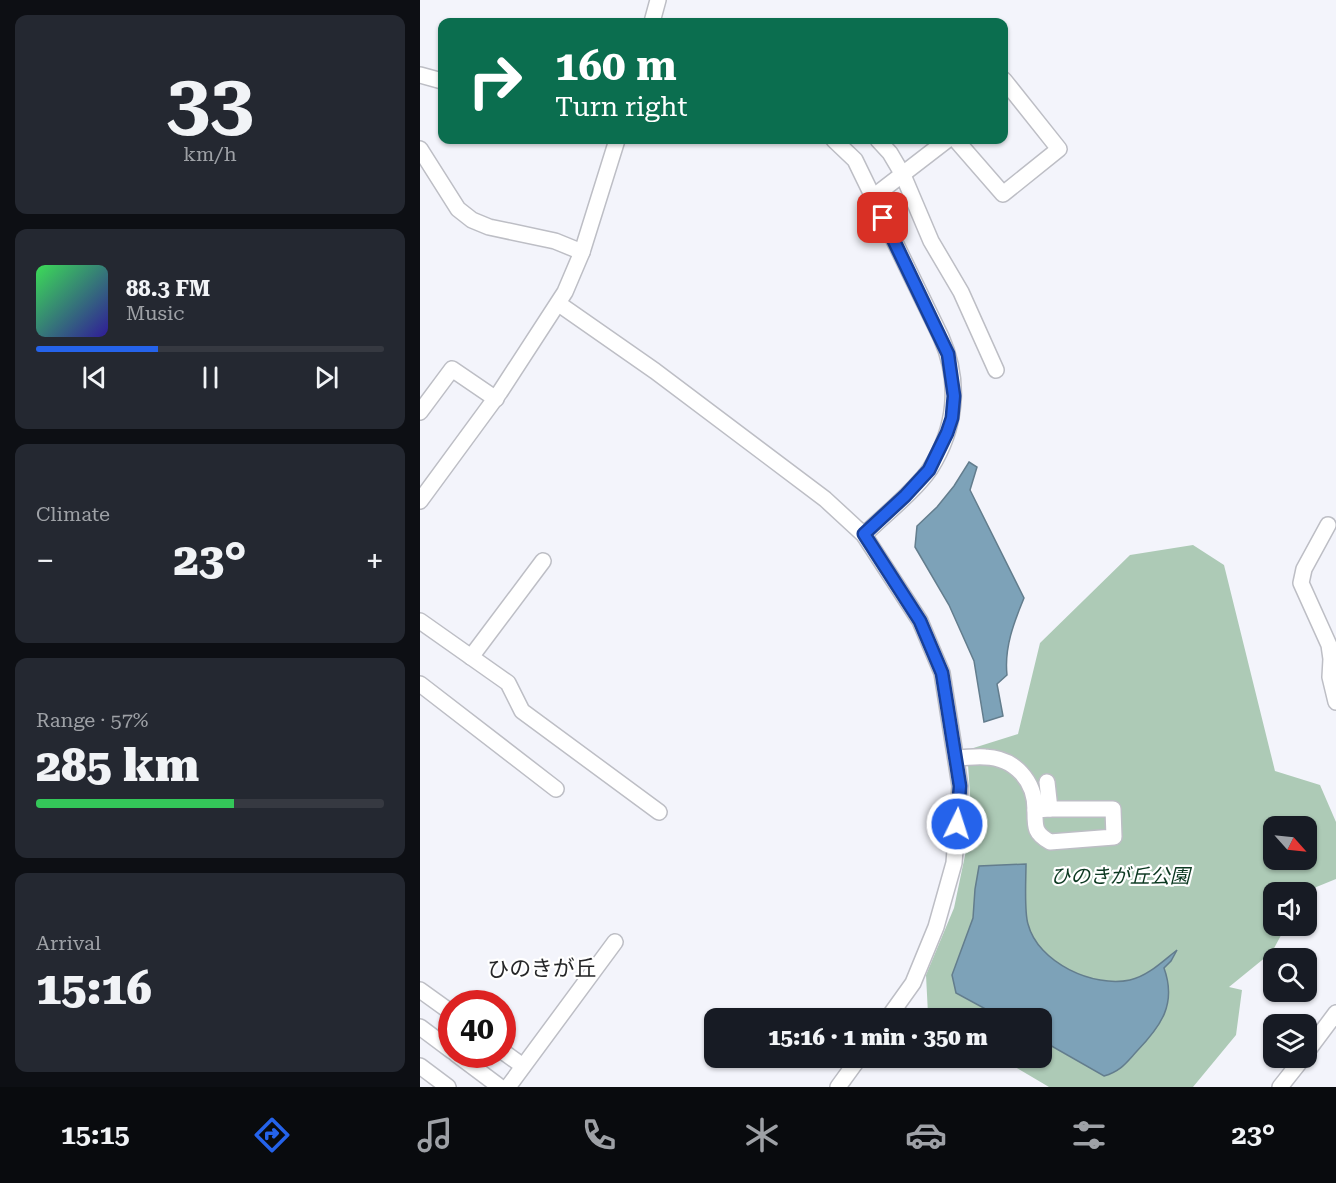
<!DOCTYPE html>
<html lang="en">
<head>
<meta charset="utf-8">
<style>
  body { margin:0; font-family:"Roboto Serif","Noto Sans JP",serif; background:#242831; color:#f1f3f6; height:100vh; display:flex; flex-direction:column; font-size:22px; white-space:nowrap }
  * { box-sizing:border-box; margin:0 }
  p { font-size:20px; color:#9ea1a6 }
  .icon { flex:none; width:33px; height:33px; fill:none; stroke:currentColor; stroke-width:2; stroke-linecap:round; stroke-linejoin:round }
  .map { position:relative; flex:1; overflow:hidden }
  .side { display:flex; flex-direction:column; gap:15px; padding:15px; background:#0d0f14; width:420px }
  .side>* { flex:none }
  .top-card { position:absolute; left:18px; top:18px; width:570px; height:126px; border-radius:12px; box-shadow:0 2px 4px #0004; background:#0b6e4f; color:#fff; overflow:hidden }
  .needle { width:39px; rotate:117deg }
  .tools { position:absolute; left:843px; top:816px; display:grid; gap:12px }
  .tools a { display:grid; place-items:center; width:54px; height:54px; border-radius:12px; background:#171b24; box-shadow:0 2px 4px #0004; font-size:30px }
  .speed { position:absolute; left:18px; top:990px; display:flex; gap:12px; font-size:30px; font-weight:700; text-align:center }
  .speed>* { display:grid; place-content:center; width:78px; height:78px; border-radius:50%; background:#171b24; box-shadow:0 2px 4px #0004; line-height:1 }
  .speed .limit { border:9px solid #d22; background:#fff; color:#111 }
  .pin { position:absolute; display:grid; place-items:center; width:51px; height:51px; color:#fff; margin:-26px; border-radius:12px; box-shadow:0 3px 9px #0006 }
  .me { position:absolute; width:66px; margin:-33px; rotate:4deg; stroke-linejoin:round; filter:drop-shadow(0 0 4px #0008) }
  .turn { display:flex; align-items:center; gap:21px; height:126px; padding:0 18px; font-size:27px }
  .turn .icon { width:78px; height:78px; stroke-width:2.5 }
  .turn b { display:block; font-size:42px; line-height:51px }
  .big { font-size:45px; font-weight:800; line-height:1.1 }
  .side .tile { flex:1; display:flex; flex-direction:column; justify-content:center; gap:9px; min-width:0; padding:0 21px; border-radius:12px; background:#242831 }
  .side .dial { align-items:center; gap:0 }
  .dial b { font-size:78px; line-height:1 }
  .song { display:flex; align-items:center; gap:18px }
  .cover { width:72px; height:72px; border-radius:9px; background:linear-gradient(135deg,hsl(130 70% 55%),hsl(250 70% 35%)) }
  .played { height:6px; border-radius:3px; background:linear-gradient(90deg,#2563eb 35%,#363941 35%) }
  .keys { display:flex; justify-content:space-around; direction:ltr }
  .heat { display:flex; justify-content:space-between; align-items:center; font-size:33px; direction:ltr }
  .charge { height:9px; border-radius:4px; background:linear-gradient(90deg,#34c759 57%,#363941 0) }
  .trip { position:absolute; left:284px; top:1008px; width:348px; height:60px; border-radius:12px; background:#171b24; box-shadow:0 2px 4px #0004; font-weight:800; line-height:60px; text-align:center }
  .tab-bar { display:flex; height:96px; justify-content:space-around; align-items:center; background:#090b0e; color:#9ea1a6 }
  .tab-bar .icon { width:42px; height:42px }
  .tab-bar .active { color:#2563eb }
  .tab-bar b { font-size:27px; color:#f1f3f6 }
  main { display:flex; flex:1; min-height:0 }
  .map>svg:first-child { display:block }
  .green { fill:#adcab6; fill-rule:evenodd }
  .water { fill:#7da2b8; stroke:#637d8d; stroke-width:1.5 }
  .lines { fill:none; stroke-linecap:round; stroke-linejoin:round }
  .minor-casing { stroke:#bdbec5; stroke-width:18 }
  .minor { stroke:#fff; stroke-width:15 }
  .route-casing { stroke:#184099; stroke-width:15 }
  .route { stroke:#2563eb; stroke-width:10 }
  .labels { text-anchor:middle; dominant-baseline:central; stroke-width:4.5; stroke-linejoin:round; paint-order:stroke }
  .park-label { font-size:20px; font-style:italic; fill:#0c3921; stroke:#fff }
  .quarter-label { font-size:22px; fill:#252628; stroke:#fff }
</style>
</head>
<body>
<main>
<section class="side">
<div class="tile dial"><b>33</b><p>km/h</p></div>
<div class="tile">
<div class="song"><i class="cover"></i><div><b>88.3 FM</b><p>Music</p></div></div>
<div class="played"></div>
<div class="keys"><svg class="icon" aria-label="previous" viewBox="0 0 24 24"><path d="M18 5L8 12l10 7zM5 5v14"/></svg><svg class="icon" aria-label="pause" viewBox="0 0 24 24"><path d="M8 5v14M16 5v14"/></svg><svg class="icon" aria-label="next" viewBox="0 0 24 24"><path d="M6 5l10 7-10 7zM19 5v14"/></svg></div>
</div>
<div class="tile"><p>Climate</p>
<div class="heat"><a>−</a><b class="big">23°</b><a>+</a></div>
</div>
<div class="tile"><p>Range · 57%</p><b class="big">285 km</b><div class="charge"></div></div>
<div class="tile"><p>Arrival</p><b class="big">15:16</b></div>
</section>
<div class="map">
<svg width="916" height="1087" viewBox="0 0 916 1087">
  <rect width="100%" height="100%" fill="#f3f4fb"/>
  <!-- green -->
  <path class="green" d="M773 545 804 565 855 771 900 785 916 822V879L884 892H854V926H866L852 952 809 987 822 990 816 1035 773 1087H629L580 1058H621V1018H515L508 1014 506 975 534 908 548 841 550 794 547 750 598 734 620 643 710 555ZM854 826H886V860H854Z"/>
  <!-- water -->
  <g class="water">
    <path d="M549 462 557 467 550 490 604 598C594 622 584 648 587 675L577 684 583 716 564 722 554 661 529 605 495 547 497 526 517 507 534 486Z"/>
    <path d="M606 864C606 879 604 911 608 924 618 963 674 988 710 980 728 976 743 961 757 950L751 961 744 968C757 1004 741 1026 717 1051 706 1063 701 1071 684 1076L621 1040V1018H582L536 993 532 975 553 918 555 889 559 866Z"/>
  </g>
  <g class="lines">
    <!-- minor casing -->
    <g class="minor-casing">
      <g id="minor">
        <path d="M232 22 238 0"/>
        <path d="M0 75 22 81"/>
        <path d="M414 140 435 160 521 337C541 382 536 428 510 469 495 491 463 516 444 535"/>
        <path d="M458 140 470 153 483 175 511 241 541 292 576 370"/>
        <path d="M536 140 583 194 639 149 584 80"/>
        <path d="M0 149 38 209 52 220 69 227 135 241 162 252"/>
        <path d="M453 197 527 140"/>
        <path d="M139 304 235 371 405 499 444 535 500 621 522 673 540 786 534 863 516 927 493 983 468 1018"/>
        <path d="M0 412 32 369 76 399"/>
        <path d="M0 501 80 392 145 292 162 252 197 140"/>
        <path d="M908 525 884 569 881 583 909 645 911 659 910 677 916 702"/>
        <path d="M0 621 88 683 102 711 239 812"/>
        <path d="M51 657 123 561"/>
        <path d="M0 684 136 789"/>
        <path d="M536 758C546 758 556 756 565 757 595 758 615 781 615 810L630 809 627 782"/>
        <path d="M615 810C615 827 614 833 630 842L694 837 693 809H630"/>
        <path d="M0 990 32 1013"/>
        <path d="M0 1027 32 1051"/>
        <path d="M82 1051 103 1066"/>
        <path d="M886 1053 916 1013"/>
        <path d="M36 1054 80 1087"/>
        <path d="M0 1066 28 1087"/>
        <path d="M88 1087 195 942"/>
        <path d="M418 1087 439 1058"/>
        <path d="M860 1087 883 1058"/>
      </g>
    </g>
    <!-- minor -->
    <use href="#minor" class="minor"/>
  </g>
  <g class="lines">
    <!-- route casing -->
    <g class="route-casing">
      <path id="route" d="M463 218 528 354 534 396 532 418 527 433 509 470 485 496 444 534 500 621 522 673 540 786 537 824"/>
    </g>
    <!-- route -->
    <use href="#route" class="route"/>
  </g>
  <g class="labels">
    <!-- park labels -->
    <g class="park-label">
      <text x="700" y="876">ひのきが丘公園</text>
    </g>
    <!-- quarter labels -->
    <g class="quarter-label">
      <text x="122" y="968">ひのきが丘</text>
    </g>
  </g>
</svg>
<div class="tools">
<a><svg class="needle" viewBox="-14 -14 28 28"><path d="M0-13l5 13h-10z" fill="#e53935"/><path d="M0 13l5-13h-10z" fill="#9ea1a6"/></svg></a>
<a><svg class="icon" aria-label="sound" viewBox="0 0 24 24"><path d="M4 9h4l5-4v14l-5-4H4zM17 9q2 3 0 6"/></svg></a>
<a><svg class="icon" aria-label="search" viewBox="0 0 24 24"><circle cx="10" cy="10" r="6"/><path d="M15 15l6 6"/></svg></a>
<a><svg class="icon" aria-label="layers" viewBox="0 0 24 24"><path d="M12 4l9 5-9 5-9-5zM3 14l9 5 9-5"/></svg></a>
</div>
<div class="speed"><div class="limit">40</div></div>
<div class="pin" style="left:463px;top:218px;background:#d93025"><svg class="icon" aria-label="arrive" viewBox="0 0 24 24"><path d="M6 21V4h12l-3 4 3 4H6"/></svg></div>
<svg class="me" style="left:537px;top:824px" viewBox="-20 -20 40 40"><circle r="17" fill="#2563eb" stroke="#fff" stroke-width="3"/><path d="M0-11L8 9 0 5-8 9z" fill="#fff"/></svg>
<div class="trip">15:16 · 1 min · 350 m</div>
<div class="top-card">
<div class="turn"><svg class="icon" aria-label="right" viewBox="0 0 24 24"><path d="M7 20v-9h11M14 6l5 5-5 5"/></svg><div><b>160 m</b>Turn right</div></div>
</div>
</div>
</main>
<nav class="tab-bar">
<b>15:15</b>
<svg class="icon active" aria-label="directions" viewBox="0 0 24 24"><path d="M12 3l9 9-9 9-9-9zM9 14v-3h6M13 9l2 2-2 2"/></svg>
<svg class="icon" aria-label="music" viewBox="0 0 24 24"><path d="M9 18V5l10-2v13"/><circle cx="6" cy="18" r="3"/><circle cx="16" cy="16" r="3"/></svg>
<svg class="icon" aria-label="phone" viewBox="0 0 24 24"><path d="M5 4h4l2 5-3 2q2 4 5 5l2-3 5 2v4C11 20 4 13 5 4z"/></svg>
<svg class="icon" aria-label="climate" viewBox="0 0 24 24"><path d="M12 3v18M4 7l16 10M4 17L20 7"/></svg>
<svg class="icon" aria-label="car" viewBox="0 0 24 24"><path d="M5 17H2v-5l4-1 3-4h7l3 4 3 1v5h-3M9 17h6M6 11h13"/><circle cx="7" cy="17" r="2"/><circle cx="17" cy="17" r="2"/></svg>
<svg class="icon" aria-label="filters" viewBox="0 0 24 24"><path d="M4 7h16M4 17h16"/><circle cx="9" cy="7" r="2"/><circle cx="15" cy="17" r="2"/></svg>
<b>23°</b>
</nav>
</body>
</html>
